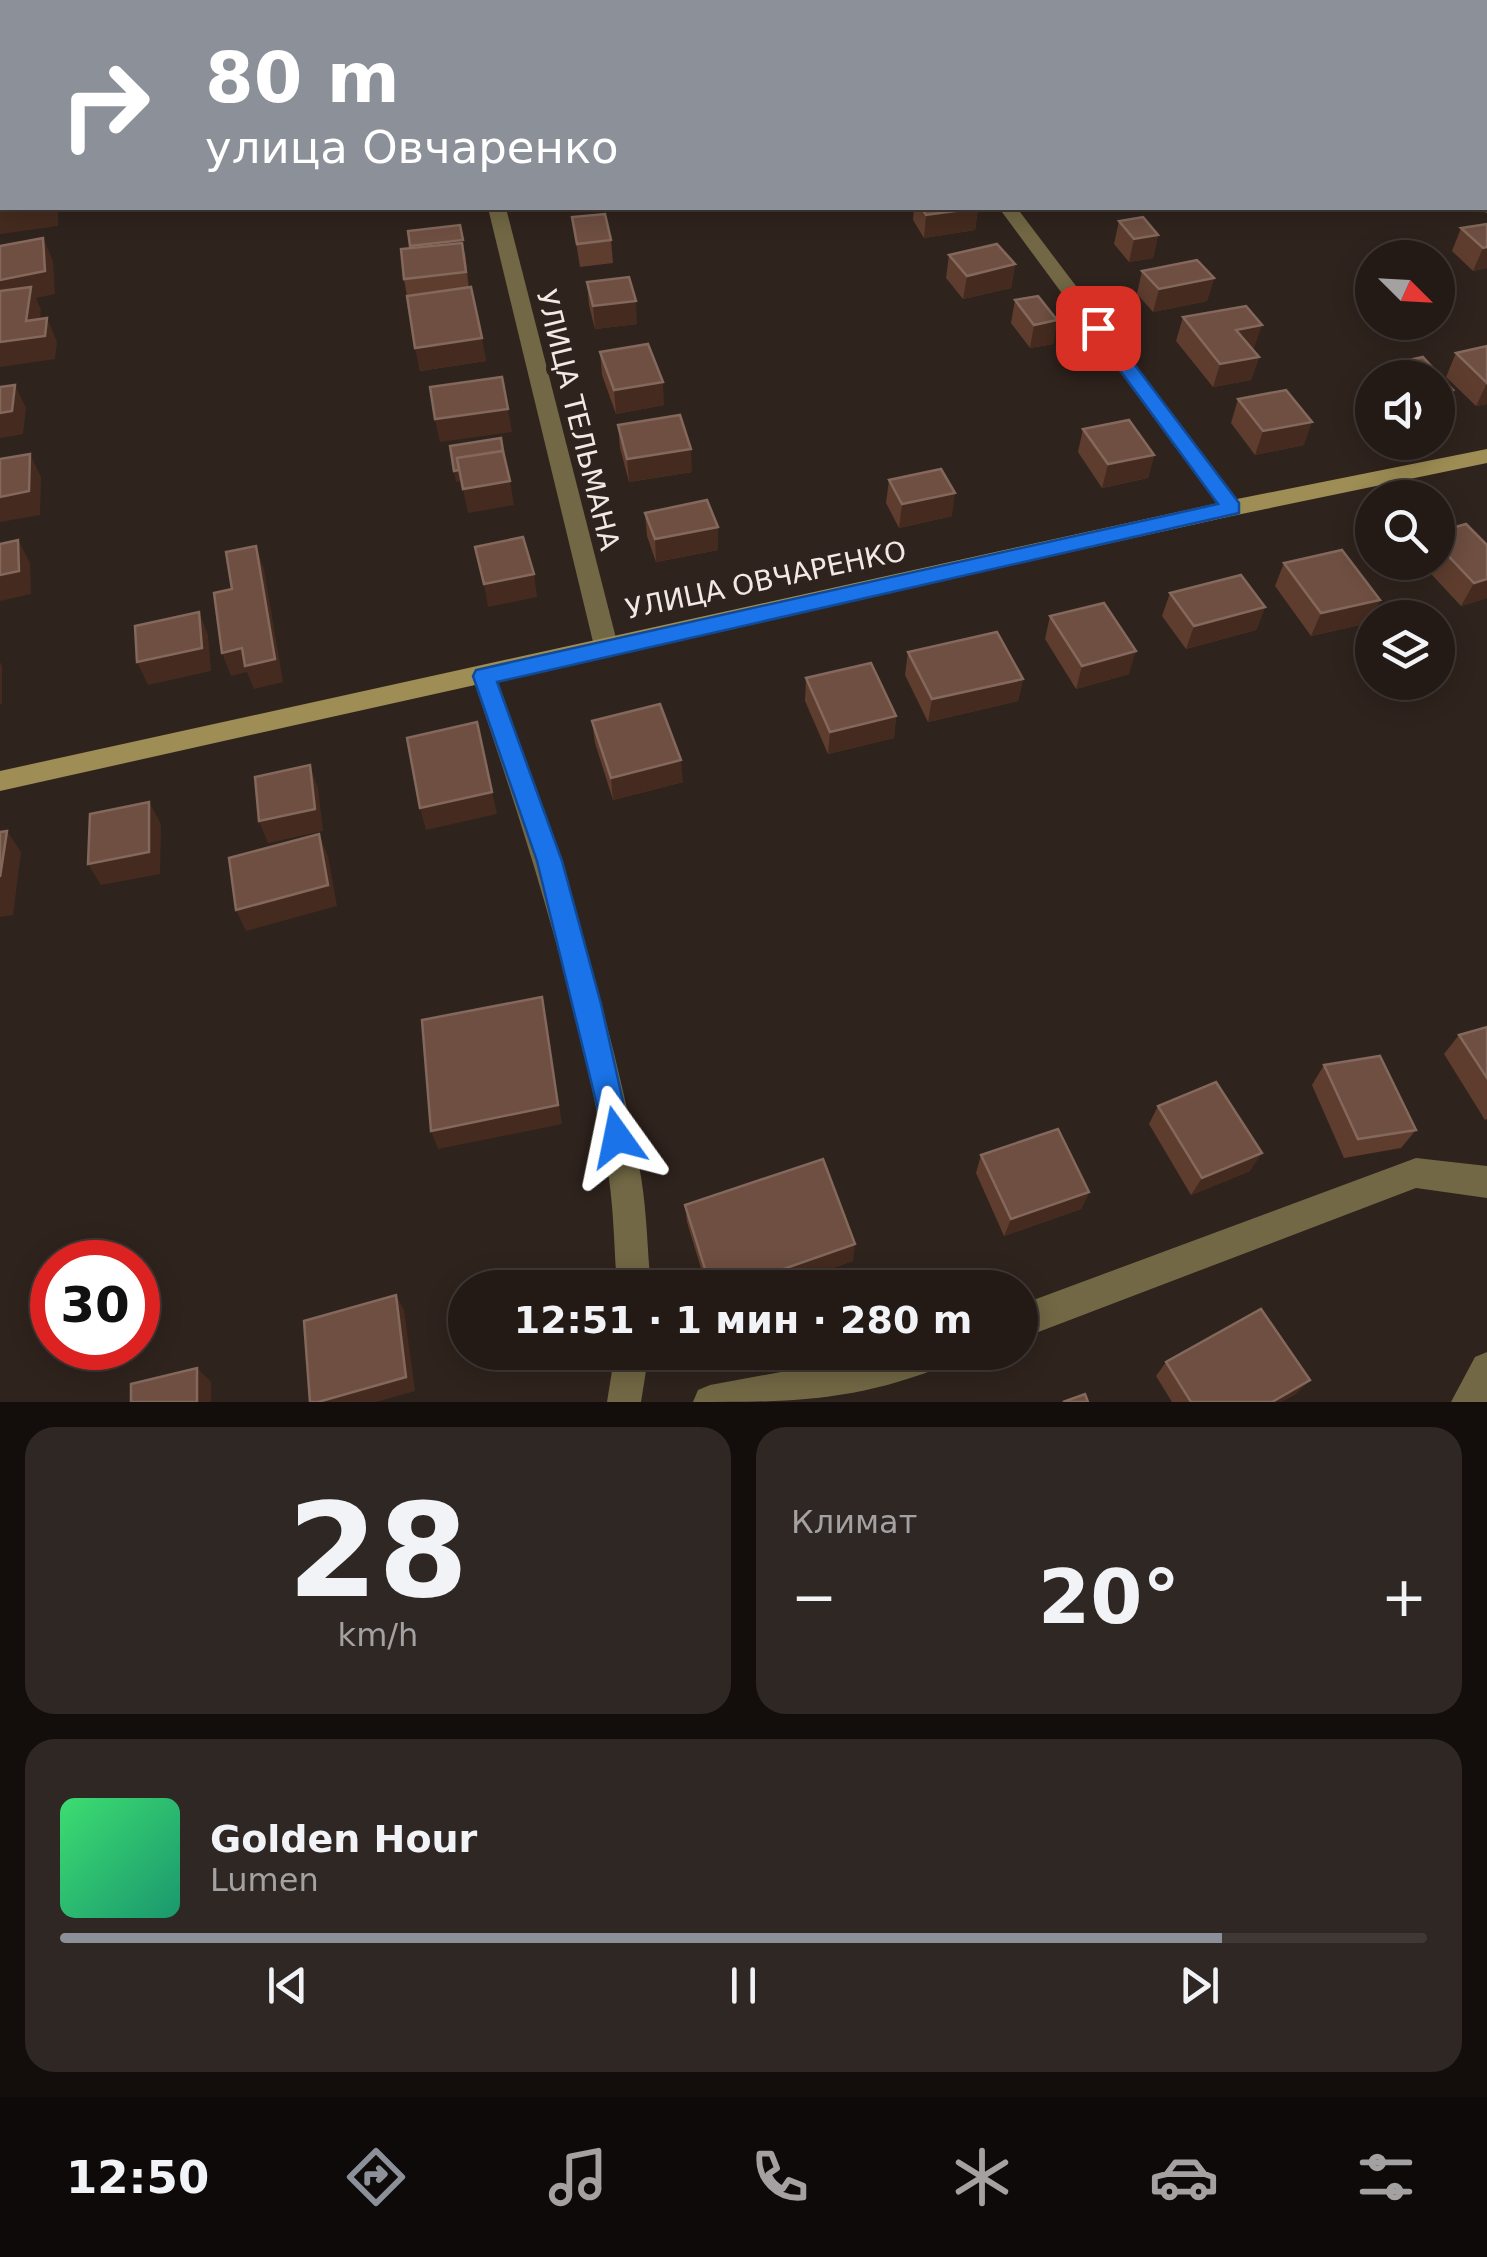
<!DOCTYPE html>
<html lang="ru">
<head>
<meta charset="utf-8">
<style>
  body { margin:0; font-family:"DejaVu Sans",sans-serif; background:#2f2723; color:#f1f3f6; height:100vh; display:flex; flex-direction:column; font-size:38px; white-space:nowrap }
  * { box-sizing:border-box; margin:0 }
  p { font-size:32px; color:#a3a1a1 }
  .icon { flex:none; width:55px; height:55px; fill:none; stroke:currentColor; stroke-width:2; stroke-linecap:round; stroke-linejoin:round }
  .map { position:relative; height:1402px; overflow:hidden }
  .drawer { display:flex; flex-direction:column; gap:25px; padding:25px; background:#130e0c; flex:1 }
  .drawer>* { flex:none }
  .banner { position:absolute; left:0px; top:0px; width:1488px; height:210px; box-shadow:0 5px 25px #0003,0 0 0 2px #403835; background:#8c9099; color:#fff; overflow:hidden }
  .needle { width:65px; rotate:114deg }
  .tools { position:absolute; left:1355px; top:240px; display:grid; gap:20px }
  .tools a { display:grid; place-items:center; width:100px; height:100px; border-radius:50%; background:#231a16; box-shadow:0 5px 25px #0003,0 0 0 2px #403835; font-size:50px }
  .speed { position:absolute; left:30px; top:1240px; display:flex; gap:20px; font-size:50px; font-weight:700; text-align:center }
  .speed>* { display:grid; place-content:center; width:130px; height:130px; border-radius:50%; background:#231a16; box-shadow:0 5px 25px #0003,0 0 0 2px #403835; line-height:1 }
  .speed .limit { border:15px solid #d22; background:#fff; color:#111 }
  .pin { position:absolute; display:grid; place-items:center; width:85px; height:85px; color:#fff; margin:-42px; border-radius:20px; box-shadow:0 5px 15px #0006 }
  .me { position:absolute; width:110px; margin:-55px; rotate:348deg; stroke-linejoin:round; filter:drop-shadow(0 0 8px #0008) }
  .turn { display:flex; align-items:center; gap:35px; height:210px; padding:0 40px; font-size:45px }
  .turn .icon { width:130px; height:130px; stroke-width:2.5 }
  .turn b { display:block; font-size:70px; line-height:85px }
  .big { font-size:75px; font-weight:700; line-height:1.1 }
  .drawer .card { flex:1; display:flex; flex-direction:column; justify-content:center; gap:15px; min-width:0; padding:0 35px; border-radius:30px; background:#2f2723 }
  .drawer .dial { align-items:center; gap:0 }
  .dial b { font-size:130px; line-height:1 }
  .song { display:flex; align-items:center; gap:30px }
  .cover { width:120px; height:120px; border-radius:15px; background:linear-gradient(135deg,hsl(140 70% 55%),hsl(160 70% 35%)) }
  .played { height:10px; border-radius:5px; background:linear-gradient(90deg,#8c9099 85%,#403835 85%) }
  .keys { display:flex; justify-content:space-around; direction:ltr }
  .heat { display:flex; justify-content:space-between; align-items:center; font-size:55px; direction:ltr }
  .drawer .tiles { flex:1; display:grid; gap:25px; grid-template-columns:1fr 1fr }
  .card:last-child { grid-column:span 2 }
  .trip { position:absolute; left:448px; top:1270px; width:590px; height:100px; border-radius:50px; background:#231a16; box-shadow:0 5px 25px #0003,0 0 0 2px #403835; font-weight:700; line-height:100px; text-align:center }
  .tab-bar { display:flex; height:160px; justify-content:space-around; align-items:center; background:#0e0a09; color:#a3a1a1 }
  .tab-bar .icon { width:70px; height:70px }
  .tab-bar .on { color:#8c9099 }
  .tab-bar b { font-size:45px; color:#f1f3f6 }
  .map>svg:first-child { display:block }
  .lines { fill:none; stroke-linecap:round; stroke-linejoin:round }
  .street { fill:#726845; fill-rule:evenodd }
  .secondary { fill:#9e8d54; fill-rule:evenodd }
  .wall { fill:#5e3d2e }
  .shaded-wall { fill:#452b1f }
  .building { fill:#6e4f41; stroke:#83685b; stroke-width:2.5 }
  .route { fill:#1a73e8; stroke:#114b97; stroke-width:2.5 }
  .labels { text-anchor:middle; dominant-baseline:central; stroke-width:10; stroke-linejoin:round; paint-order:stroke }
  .street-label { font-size:28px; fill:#f2e9e5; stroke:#2f231d }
</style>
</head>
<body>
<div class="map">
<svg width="1487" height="1402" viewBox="0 0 1487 1402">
  <rect width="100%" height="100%" fill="#2f231d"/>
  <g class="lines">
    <!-- street -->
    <g class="street">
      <path d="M440 0H456L457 2H442Z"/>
      <rect x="0" y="174" width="2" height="10"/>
      <path d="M1485 201H1487V213L1477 208H1485Z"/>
      <path d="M488 208H506L618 646 606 655 594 646Z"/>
      <path d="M999 208H1017L1240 503 1243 508 1240 513H1224Z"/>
      <path d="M484 667 493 669 496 676C554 838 606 997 639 1166 647 1205 647 1248 651 1288H617C614 1248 614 1206 607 1166 578 998 527 837 472 676L475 669Z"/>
      <path d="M1416 1158 1487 1166V1198L1416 1188 1020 1339V1305Z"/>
      <path d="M615 1352H649L641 1402H607Z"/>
      <path d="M890 1352H954L949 1364C855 1402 792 1402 693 1402L698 1390 710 1385Z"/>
      <path d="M1487 1352V1402H1451L1475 1357Z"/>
    </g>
    <!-- secondary -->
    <path class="secondary" d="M1487 449V463L1232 516 0 791V771L1232 500Z"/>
  </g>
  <!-- wall -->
  <g class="wall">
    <path d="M725 0H769L752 2H726Z"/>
    <path d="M1053 0H1090L1089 2H1053Z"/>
    <path d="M1138 0H1166V2H1140Z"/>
    <path d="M1468 0H1487V23L1485 21V2H1467Z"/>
    <path d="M1485 72 1487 74V120H1485Z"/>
    <path d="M1486 129H1487V161L1485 159Z"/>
    <path d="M914 208H978L975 230 924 238 913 220Z"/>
    <path d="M572 217 611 240 613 263 580 267Z"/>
    <path d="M1119 221 1158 235 1153 258 1129 262 1114 244Z"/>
    <path d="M1487 224V268L1473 271 1452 251 1461 228Z"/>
    <path d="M401 249 465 252 469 288 486 361 420 371 404 279Z"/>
    <path d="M949 255 1015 264 1011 288 963 299 946 278Z"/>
    <path d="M1142 271 1214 278 1207 301 1153 312 1137 294Z"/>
    <path d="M587 282 637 324 595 329 589 305Z"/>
    <path d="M1015 300 1057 320 1053 344 1030 348 1011 323Z"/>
    <path d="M1183 317 1254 348 1252 349 1259 357 1251 380 1213 387 1176 341Z"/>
    <path d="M1487 346V404L1476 406 1446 377 1456 353Z"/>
    <path d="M600 352 664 405 616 414 602 375Z"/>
    <path d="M1391 364 1438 378H1385Z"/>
    <path d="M1238 399 1304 445 1255 455 1231 423Z"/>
    <path d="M618 425 692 472 629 482 620 448Z"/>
    <path d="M1083 429 1154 455 1148 478 1102 488 1078 452Z"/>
    <path d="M889 480 952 516 899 528 886 503Z"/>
    <path d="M645 513 718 550 656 562 647 536Z"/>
    <path d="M1438 532 1487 598 1461 606 1420 562H1438Z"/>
    <path d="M1284 563 1380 600 1369 623 1311 636 1275 586Z"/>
    <path d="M1170 593 1265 607 1256 630 1186 649 1162 616Z"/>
    <path d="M1050 616 1129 674 1076 689 1045 639Z"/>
    <path d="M908 652 1023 679 1018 701 928 722 905 675Z"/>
    <path d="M806 678 896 716 894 738 828 754 805 701Z"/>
    <path d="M592 721 683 782 613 800 595 743Z"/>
    <path d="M1487 1027V1119L1485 1120 1444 1054 1459 1035Z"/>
    <path d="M1324 1065 1416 1130 1401 1148 1344 1158 1312 1085Z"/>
    <path d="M1158 1106 1250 1171 1191 1195 1149 1124Z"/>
    <path d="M981 1155 1089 1192 1081 1209 1004 1236 976 1173Z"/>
    <path d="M685 1205 853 1261 775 1288H707L687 1222Z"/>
    <path d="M1166 1362 1296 1394 1281 1402H1172L1156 1376Z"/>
  </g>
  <!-- shaded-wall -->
  <g class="shaded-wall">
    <path d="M0 0H40L39 2H2V9Z"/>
    <path d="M73 0H111L110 2H74Z"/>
    <path d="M377 0H406V2H378Z"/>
    <rect x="506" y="0" width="33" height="2"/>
    <path d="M17 208H58V226L0 234V210Z"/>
    <path d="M564 208H600L564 212Z"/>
    <path d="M978 208 975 230 924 238 926 215Z"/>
    <path d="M1158 235 1153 258 1129 262 1134 239Z"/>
    <path d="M43 238 53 261 55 294 36 298 41 310 38 337 47 318 57 342 55 359 0 367V280Z"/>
    <path d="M463 240 464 252 470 295 463 252 412 258 410 246Z"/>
    <path d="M1487 247V268L1473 271 1483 248Z"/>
    <path d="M1015 264 1011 288 963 299 967 276Z"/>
    <path d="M1214 278 1207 301 1153 312 1159 289Z"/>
    <path d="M636 301 637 324 595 329 593 306Z"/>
    <path d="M1057 320 1053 344 1030 348 1034 325Z"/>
    <path d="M1262 325 1254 348 1229 353 1236 330Z"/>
    <path d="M482 338 486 361 420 371 415 348Z"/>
    <path d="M1259 357 1251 380 1213 387 1220 364Z"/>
    <path d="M663 382 664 405 616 414 614 390Z"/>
    <path d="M1487 383V404L1476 406Z"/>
    <path d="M15 385 26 408 23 434 0 438V413Z"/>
    <path d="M1453 390 1443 413 1438 414V393Z"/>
    <path d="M508 409 512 432 440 442 435 419Z"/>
    <path d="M1312 422 1304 445 1255 455 1263 431Z"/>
    <path d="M691 449 692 472 629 482 627 459Z"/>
    <path d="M30 454 41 477 40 515 0 522V497Z"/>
    <path d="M1154 455 1148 478 1102 488 1108 464Z"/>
    <path d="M459 470 462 481 456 482 454 471Z"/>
    <path d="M510 481 514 505 468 513 463 489Z"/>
    <path d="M955 493 952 516 899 528 902 504Z"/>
    <path d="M718 527V550L656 562 655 539Z"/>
    <path d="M18 540 30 563 31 594 0 601V575Z"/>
    <path d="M256 546 264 569 283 682 254 689 247 672 231 676 222 653Z"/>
    <path d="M534 574 537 597 488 607 484 584Z"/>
    <path d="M1487 579V598L1461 606 1474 583Z"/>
    <path d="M1380 600 1369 623 1311 636 1321 613Z"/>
    <path d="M1265 607 1256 630 1186 649 1194 626Z"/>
    <path d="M199 612 208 635 211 671 148 685 137 662Z"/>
    <path d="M1136 651 1129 674 1076 689 1082 666Z"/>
    <path d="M0 662 2 666V704H0Z"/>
    <path d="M1023 679 1018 701 928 722 932 699Z"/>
    <path d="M896 716 894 738 828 754 830 732Z"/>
    <path d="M681 760 683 782 613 800 611 778Z"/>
    <path d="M310 765 318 788 323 831 268 843 259 821Z"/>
    <path d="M492 792 497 814 426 830 420 808Z"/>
    <path d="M149 802 161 824 160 874 101 885 88 864Z"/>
    <path d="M7 831 21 852 13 915 0 917V877Z"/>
    <path d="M319 834 328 856 337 906 246 931 236 910Z"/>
    <path d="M542 997 562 1124 438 1149 431 1131Z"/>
    <path d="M1262 1153 1250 1171 1191 1195 1202 1178Z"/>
    <path d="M1089 1192 1081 1209 1004 1236 1011 1219Z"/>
    <path d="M855 1244 853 1261 775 1288H729Z"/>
    <path d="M396 1295 404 1310 415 1391 376 1402H318Z"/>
    <path d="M197 1368 211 1382V1402H197Z"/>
    <path d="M1310 1380 1296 1394 1281 1402H1272Z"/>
  </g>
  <!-- building -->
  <g class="building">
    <path d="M938 0 940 2H911L933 0Z"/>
    <path d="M990 0H1035L1019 2H992Z"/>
    <path d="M1366 0H1377L1380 2H1349Z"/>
    <path d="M1485 72 1487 74V99H1485Z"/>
    <path d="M2 186V208H17L0 210V189L2 188Z"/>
    <path d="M922 208H977L926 215Z"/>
    <path d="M605 214 611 240 577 244 572 217Z"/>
    <path d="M1143 217 1158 235 1134 239 1119 221Z"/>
    <path d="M1487 224V247L1483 248 1461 228Z"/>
    <path d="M460 225 463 240 410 246 408 231Z"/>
    <path d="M43 238 45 271 0 280V246Z"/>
    <path d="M462 243 466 272 404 279 401 249Z"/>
    <path d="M997 244 1015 264 967 276 949 255Z"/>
    <path d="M1197 260 1214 278 1159 289 1142 271Z"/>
    <path d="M629 277 636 301 593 306 587 282Z"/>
    <path d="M31 287 26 321 47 318 45 336 0 342V291Z"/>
    <path d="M471 287 482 338 415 348 407 296Z"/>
    <path d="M1038 296 1057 320 1034 325 1015 300Z"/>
    <path d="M1246 306 1262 325 1236 330 1259 357 1220 364 1183 317Z"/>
    <path d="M648 344 663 382 614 390 600 352Z"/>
    <path d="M1487 346V383L1456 353Z"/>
    <path d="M1423 357 1453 390 1438 393V378H1403L1391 364Z"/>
    <path d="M502 377 508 409 435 419 430 387Z"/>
    <path d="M15 385 12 411 0 413V387Z"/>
    <path d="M1286 390 1312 422 1263 431 1238 399Z"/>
    <path d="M680 415 691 449 627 459 618 425Z"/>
    <path d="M1129 420 1154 455 1108 464 1083 429Z"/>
    <path d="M501 438 503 451 457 458 459 470 454 471 450 446Z"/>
    <path d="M503 451 510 481 463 489 457 458Z"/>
    <path d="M30 454 29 491 0 497V459Z"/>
    <path d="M941 469 955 493 902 504 889 480Z"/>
    <path d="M707 500 718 527 655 539 645 513Z"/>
    <path d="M1466 524 1487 545V579L1474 583 1438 545V532Z"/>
    <path d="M523 537 534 574 484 584 475 547Z"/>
    <path d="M18 540 19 571 0 575V544Z"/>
    <path d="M256 546 275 659 245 666 242 648 222 653 214 593 232 589 226 552Z"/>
    <path d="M1342 550 1380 600 1321 613 1284 563Z"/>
    <path d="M1241 575 1265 607 1194 626 1170 593Z"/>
    <path d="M1104 603 1136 651 1082 666 1050 616Z"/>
    <path d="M199 612 202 648 137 662 135 626Z"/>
    <path d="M997 632 1023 679 932 699 908 652Z"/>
    <path d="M871 663 896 716 830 732 806 678Z"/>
    <path d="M660 704 681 760 611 778 592 721Z"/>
    <path d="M477 722 492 792 420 808 407 738Z"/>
    <path d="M310 765 315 809 259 821 255 777Z"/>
    <path d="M149 802V852L88 864 90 814Z"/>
    <path d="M7 831 0 877V832Z"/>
    <path d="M319 834 328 885 236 910 229 858Z"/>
    <path d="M542 997 558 1105 431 1131 422 1020Z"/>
    <path d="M1487 1027V1078L1459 1035Z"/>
    <path d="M1380 1056 1416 1130 1358 1139 1324 1065Z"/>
    <path d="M1216 1082 1262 1153 1202 1178 1158 1106Z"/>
    <path d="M1058 1129 1089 1192 1011 1219 981 1155Z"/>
    <path d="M823 1159 855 1244 729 1288H711L685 1205Z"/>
    <path d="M396 1295 406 1377 318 1402H310L304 1321Z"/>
    <path d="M1261 1309 1310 1380 1272 1402H1191L1166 1362Z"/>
    <path d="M197 1368V1402H131V1384Z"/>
    <path d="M1085 1394 1088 1402H1063Z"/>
  </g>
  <!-- route -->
  <path class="route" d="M1098 322 1104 324 1239 503V513L497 682 562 861 601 1004 631 1137 627 1146 617 1150 607 1146 537 861 473 676 476 670 1218 504 1089 328Z"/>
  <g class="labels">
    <!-- street labels -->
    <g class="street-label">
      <text transform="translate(578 420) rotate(76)">УЛИЦА ТЕЛЬМАНА</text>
      <text transform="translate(766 580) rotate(-12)">УЛИЦА ОВЧАРЕНКО</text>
    </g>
  </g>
</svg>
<div class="tools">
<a><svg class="needle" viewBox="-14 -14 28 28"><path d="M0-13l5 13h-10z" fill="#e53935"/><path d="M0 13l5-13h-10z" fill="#a3a1a1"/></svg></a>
<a><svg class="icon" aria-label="sound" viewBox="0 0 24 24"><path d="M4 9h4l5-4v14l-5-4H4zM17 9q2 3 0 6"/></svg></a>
<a><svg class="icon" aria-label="search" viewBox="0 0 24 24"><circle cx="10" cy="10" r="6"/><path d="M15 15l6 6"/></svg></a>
<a><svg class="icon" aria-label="layers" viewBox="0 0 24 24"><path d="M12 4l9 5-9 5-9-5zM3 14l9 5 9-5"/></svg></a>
</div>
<div class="speed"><div class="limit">30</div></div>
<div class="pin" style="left:1098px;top:328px;background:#d93025"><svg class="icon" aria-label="arrive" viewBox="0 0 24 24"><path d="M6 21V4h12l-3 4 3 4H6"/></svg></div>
<svg class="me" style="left:617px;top:1137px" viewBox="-20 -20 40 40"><path d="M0-17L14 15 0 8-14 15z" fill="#1a73e8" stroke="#fff" stroke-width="4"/></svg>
<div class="trip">12:51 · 1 мин · 280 m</div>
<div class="banner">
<div class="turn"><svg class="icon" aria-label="right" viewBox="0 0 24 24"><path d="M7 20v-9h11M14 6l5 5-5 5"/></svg><div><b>80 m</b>улица Овчаренко</div></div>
</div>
</div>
<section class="drawer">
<div class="tiles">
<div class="card dial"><b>28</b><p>km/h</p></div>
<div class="card"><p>Климат</p>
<div class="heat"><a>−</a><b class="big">20°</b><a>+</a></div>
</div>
<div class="card">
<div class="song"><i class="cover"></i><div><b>Golden Hour</b><p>Lumen</p></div></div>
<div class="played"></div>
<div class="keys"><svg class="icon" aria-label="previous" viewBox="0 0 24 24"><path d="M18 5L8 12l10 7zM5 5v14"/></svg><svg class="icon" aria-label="pause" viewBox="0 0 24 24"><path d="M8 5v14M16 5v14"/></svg><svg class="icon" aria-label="next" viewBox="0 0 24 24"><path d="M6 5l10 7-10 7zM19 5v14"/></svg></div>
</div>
</div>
</section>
<nav class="tab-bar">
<b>12:50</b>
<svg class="icon on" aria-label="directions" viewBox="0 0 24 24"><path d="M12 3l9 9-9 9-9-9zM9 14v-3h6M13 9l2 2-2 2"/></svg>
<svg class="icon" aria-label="music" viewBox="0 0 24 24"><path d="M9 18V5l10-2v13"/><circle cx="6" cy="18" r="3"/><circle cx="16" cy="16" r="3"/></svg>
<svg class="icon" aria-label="phone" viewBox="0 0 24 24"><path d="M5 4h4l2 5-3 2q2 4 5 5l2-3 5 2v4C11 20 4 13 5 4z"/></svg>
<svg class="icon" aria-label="climate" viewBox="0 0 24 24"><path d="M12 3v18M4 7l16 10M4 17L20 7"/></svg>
<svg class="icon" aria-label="car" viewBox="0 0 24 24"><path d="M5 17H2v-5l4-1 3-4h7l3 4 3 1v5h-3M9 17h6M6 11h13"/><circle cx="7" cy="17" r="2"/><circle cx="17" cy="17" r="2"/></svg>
<svg class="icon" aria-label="filters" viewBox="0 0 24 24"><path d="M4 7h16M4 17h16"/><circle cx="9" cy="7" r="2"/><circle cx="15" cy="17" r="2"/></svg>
</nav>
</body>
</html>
